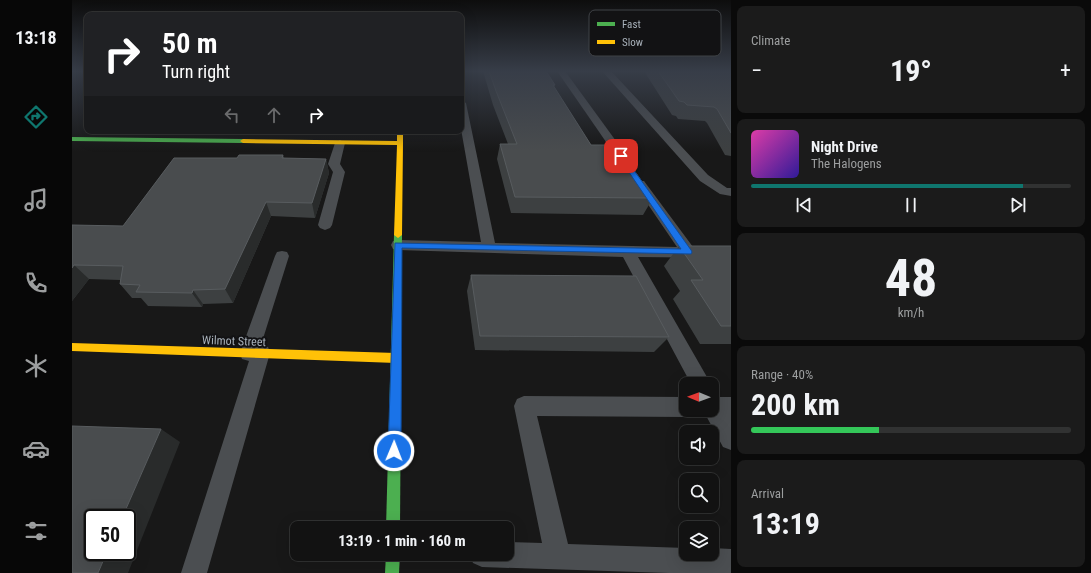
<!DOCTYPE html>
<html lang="en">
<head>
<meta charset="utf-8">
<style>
  body { margin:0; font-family:"Roboto Condensed",sans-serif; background:#1b1b1b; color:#f1f3f6; height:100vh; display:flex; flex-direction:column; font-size:15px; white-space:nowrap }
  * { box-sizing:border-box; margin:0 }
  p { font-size:13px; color:#9c9e9f }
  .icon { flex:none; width:22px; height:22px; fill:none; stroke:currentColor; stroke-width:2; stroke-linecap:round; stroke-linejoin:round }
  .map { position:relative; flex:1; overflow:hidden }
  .side { display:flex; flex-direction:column; gap:6px; padding:6px; background:#0a0a0a; width:360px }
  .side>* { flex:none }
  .guide { position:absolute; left:12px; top:12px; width:380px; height:122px; border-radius:8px; box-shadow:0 4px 16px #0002,0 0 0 1px #313232; background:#202124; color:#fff; overflow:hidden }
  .needle { width:26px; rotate:271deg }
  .buttons { position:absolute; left:607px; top:377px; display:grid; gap:8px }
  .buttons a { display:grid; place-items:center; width:40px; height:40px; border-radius:8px; background:#121212; box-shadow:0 4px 16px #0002,0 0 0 1px #313232; font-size:20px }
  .speed { position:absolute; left:12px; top:509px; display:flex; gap:8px; font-size:20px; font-weight:700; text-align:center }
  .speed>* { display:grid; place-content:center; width:52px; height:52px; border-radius:50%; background:#121212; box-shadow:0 4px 16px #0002,0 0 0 1px #313232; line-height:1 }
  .speed .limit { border:2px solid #111; border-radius:6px; background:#fff; color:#111 }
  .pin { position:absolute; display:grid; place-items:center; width:34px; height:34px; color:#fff; margin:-17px; border-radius:8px; box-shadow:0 2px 6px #0006 }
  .me { position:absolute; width:44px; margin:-22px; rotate:1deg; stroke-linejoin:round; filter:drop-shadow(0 0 3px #0008) }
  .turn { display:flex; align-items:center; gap:14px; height:84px; padding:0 12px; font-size:18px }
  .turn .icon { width:52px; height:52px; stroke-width:2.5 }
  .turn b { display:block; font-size:28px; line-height:34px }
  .lanes { display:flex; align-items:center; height:38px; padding:0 12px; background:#0003; justify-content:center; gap:20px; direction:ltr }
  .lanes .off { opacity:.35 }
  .big { font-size:30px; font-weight:700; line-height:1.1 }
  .side .card { flex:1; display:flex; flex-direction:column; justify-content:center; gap:6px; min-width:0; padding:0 14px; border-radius:8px; background:#1b1b1b }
  .side .dial { align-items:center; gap:0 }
  .dial b { font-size:52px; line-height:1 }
  .song { display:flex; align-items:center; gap:12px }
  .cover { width:48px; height:48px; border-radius:6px; background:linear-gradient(135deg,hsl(320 70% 55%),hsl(250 70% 35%)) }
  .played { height:4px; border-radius:2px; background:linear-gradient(90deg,#0f766e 85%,#313232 85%) }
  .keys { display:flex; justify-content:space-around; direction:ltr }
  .heat { display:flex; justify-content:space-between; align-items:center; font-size:22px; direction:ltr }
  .charge { height:6px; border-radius:3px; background:linear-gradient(90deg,#34c759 40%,#313232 0) }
  .trip { position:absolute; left:218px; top:521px; width:224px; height:40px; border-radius:8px; background:#121212; box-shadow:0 4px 16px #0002,0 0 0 1px #313232; font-weight:700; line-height:40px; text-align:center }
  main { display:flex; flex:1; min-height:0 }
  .tabs { display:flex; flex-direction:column; width:72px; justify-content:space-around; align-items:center; background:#070707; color:#9c9e9f }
  .tabs .icon { width:28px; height:28px }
  .tabs .selected { color:#0f766e }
  .tabs b { font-size:18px; color:#f1f3f6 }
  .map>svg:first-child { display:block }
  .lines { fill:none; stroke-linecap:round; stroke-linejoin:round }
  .lane { fill:#4b4e51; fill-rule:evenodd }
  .fast { fill:#4caf50; fill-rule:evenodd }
  .slow { fill:#ffc107; fill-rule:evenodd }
  .wall { fill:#3d4041 }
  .shaded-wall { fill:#292b2b }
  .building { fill:#494c4e; stroke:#585c5f }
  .route { fill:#1a73e8; stroke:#114b97 }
  .labels { text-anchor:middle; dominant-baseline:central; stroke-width:4; stroke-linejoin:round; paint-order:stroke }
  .street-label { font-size:12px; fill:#a8b1ba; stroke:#121214 }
  .key { fill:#121214; stroke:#3f4246; stroke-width:1 }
  .key-label { font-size:11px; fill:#a8b1ba }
</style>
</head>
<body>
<main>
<nav class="tabs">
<b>13:18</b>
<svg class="icon selected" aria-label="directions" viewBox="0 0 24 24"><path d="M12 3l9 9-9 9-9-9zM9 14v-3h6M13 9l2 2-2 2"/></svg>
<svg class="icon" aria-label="music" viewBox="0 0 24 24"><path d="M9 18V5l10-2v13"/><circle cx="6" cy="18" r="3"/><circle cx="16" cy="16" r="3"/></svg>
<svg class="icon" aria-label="phone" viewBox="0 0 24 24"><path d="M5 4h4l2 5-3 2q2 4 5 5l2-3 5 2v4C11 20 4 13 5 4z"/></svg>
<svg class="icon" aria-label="climate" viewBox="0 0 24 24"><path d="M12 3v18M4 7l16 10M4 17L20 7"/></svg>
<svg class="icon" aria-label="car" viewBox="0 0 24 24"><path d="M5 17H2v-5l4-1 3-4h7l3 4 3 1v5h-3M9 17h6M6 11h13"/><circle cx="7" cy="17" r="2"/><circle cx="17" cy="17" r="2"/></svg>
<svg class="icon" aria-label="filters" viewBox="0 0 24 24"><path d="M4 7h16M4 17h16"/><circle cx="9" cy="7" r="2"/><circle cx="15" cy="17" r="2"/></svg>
</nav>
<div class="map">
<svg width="659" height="573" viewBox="0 0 659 573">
  <rect width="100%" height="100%" fill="#181818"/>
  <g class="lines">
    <!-- lane -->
    <g class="lane">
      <path d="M485 71H493L560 163 558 165H550Z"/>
      <path d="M530 71H539L636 175 655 188H659V196L648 194 628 181Z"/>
      <path d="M389 100 394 103 423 243 605 247 562 184 564 181H572L621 247 659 248V258L566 257 639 384H619L551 257 326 250 321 249 319 245 321 241 326 240 409 242 389 129Z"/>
      <path d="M268 140 273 143 268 164 273 172 260 225 258 228 253 230 248 228 246 225 261 172 256 164 263 143Z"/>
      <path d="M210 251 215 252 217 256 189 345 196 347 198 353 135 573H109L177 361 170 359 168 353 203 256 205 252Z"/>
      <path d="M640 394 647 397H659V450L651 447 631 410H640Z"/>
      <path d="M452 396 614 397V410H623L621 414 614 417 465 416 496 544 614 548V554H640V548L659 549V573H597L410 567 401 563 397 554H435V542L470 543 442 406 445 399Z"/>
    </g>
    <!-- fast -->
    <g class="fast">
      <path d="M0 137 171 139 174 141 171 143 0 141Z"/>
      <path d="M326 232 330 235 328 528H314L322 235Z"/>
      <path d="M314 554H328L327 573H313Z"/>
    </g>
    <!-- slow -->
    <g class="slow">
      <path d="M325 131H331V143L330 235 326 238 322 235 325 145 171 143 168 141 171 139 325 141Z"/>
      <path d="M0 343 324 353 328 355 329 358 328 361 324 363 0 351Z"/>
    </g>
  </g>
  <!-- wall -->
  <g class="wall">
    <path d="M411 71H474L483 85 482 87 519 145 581 198 571 215 439 213 425 159 428 144H436L421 105Z"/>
    <path d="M572 71H659V156L653 155 635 123 633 121 606 119 604 116 600 115Z"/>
    <path d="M211 155 212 158 254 159 257 173 243 218 199 216 161 303 131 304 130 307 76 306 69 298H60L48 284V280L17 279 0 301V225L51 226 165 158Z"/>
    <path d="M607 246H659V344H628L601 299 608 291 592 266Z"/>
    <path d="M399 275 597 337 582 352 403 350 395 291Z"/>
  </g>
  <!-- shaded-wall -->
  <g class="shaded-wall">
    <path d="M254 159 257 173 243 218 240 203Z"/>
    <path d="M194 202 199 216 161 303 153 289Z"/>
    <path d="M2 265 17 279 0 301V268Z"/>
    <path d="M121 290 131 304 130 307 120 293Z"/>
    <path d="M89 429 108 442 56 573H26L35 552H55V518H50Z"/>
  </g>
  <!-- building -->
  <g class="building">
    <path d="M417 71H474L483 85H481L519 145H545L581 198 443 197 428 144H445L424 91Z"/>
    <path d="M586 71H659V133L645 109 642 107 615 105 612 102 607 101Z"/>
    <path d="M167 155H211L210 158 254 159 240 203 194 202 153 289 121 290 120 293 64 292 68 285 48 284 51 266 2 265 0 268V225L51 226 102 158H165Z"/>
    <path d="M607 246H659V326H649L619 280H631Z"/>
    <path d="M399 275 564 276 597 337 408 336Z"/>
    <path d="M0 426 89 429 50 518H21V552H35L26 573H0Z"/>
  </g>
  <!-- sky -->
  <linearGradient id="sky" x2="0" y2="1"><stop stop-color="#0d0d0d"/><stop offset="0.47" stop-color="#373d48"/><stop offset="1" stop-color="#373d48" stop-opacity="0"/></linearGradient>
  <rect width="659" height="151" fill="url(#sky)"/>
  <!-- route -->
  <path class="route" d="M547 155H551L619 250 620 252 619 254 330 248 329 451 327 455 322 457 318 455 316 451 323 243 609 249 546 156Z"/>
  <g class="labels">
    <!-- street labels -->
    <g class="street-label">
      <text transform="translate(162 341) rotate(2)">Wilmot Street</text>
    </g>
  </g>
  <!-- legend -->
  <rect x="517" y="10" width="132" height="46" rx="6" class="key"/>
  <rect x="525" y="22" width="18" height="4" fill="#4caf50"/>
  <rect x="525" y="40" width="18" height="4" fill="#ffc107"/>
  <g class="key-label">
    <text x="550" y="28">Fast</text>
    <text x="550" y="46">Slow</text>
  </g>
</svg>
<div class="buttons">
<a><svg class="needle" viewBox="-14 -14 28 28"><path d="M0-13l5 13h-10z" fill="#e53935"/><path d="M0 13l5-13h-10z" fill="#9c9e9f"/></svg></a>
<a><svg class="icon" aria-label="sound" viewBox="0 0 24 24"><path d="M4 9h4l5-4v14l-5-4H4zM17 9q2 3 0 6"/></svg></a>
<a><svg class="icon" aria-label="search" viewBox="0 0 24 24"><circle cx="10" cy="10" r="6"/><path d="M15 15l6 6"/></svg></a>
<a><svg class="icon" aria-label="layers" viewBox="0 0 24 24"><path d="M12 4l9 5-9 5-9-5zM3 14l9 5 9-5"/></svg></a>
</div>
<div class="speed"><div class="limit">50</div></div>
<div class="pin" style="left:549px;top:156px;background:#d93025"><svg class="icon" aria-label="arrive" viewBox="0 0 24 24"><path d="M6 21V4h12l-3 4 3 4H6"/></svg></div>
<svg class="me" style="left:322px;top:451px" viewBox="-20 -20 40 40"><circle r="17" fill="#1a73e8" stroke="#fff" stroke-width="3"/><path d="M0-11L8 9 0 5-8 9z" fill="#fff"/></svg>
<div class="trip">13:19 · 1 min · 160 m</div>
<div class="guide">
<div class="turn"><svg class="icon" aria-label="right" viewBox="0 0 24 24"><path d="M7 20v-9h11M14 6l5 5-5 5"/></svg><div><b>50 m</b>Turn right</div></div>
<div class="lanes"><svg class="icon off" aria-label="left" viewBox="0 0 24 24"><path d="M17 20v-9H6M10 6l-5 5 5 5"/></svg><svg class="icon off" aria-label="ahead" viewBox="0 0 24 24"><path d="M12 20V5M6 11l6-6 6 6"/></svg><svg class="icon" aria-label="right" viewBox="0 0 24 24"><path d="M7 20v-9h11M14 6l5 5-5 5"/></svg></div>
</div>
</div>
<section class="side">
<div class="card"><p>Climate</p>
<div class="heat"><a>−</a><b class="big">19°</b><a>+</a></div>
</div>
<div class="card">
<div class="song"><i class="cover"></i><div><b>Night Drive</b><p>The Halogens</p></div></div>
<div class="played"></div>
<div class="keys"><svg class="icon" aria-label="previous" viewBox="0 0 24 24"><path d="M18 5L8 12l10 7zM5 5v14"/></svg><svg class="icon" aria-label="pause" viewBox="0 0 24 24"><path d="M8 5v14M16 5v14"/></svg><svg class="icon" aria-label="next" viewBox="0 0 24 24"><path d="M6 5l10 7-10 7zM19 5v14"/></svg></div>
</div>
<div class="card dial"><b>48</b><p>km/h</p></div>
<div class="card"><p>Range · 40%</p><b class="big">200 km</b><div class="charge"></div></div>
<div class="card"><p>Arrival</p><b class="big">13:19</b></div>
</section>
</main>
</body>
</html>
